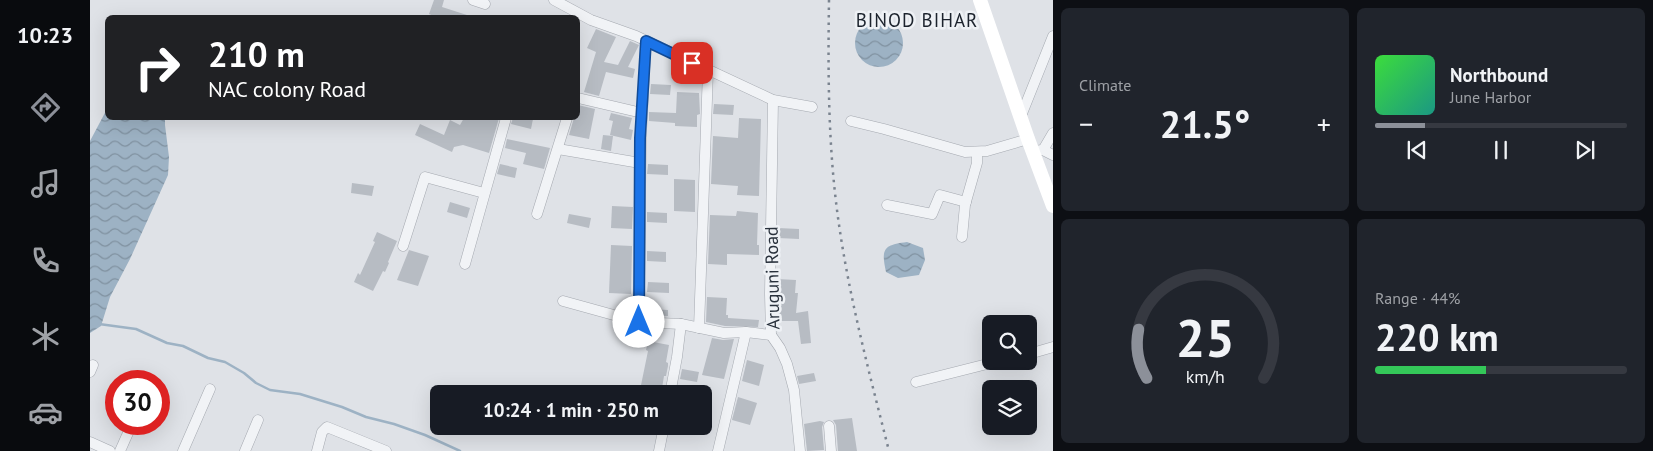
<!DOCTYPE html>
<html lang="en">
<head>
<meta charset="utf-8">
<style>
  body { margin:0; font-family:"PT Sans",sans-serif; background:#20242c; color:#f1f3f6; height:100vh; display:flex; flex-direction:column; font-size:19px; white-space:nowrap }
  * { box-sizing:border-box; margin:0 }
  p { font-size:16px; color:#9ea1a6 }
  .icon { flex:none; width:28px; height:28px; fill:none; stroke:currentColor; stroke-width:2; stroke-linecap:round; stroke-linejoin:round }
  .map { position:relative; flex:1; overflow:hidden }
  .side { display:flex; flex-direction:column; gap:8px; padding:8px; background:#0d0f14; width:600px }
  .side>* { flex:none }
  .top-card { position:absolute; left:15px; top:15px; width:475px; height:105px; border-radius:8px; box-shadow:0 5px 20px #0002; background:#202124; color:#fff; overflow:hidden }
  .tools { position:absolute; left:892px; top:315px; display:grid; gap:10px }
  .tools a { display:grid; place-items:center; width:55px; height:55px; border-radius:8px; background:#171b24; box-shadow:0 5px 20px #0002; font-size:25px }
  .speed { position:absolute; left:15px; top:370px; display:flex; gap:10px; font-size:25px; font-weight:700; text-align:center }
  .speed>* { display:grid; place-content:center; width:65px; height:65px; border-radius:50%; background:#171b24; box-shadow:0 5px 20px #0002; line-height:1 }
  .speed .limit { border:8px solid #d22; background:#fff; color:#111 }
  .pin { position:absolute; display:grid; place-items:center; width:42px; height:42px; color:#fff; margin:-21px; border-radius:10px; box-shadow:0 2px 8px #0006 }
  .me { position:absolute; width:55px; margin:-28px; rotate:0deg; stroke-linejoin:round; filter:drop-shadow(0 0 4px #0008) }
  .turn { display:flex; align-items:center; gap:18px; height:105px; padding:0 20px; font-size:22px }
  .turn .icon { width:65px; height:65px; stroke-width:2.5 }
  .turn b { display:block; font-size:35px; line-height:42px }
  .big { font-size:38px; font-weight:800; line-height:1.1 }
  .side .card { flex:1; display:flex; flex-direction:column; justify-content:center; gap:8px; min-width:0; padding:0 18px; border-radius:8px; background:#20242c }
  .side .dial { align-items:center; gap:0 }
  .dial svg { height:130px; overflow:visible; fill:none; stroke:#363941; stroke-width:7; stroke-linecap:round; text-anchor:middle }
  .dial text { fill:#f1f3f6; stroke:none }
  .song { display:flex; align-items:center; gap:15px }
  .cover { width:60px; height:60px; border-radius:8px; background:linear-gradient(135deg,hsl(120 70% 55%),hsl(170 70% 35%)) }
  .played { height:5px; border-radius:2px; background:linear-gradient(90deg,#8c9099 20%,#363941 20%) }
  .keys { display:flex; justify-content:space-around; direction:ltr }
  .heat { display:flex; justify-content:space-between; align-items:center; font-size:28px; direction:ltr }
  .charge { height:8px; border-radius:4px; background:linear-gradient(90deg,#34c759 44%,#363941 0) }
  .side .tiles { flex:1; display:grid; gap:8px; grid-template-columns:repeat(2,1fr) }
  .trip { position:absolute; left:340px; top:385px; width:282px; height:50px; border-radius:8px; background:#171b24; box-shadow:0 5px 20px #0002; font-weight:800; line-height:50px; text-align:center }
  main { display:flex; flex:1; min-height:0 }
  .tab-bar { display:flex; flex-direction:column; width:90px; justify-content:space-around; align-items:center; background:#090b0e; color:#9ea1a6 }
  .tab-bar .icon { width:35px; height:35px }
  .tab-bar .current { color:#8c9099 }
  .tab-bar b { font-size:22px; color:#f1f3f6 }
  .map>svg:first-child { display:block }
  .water { fill:url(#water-waves) }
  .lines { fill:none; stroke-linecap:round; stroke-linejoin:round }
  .stream { stroke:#9db2c4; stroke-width:2.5 }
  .building { fill:#b7bcc3 }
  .street-casing { stroke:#a5a9b0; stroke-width:11 }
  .street { stroke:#f1f3f6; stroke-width:10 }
  .secondary { stroke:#fff; stroke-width:14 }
  .rail { stroke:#7a838f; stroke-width:2.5; stroke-dasharray:2.5 5; stroke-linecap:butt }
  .route-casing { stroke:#114b97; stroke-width:12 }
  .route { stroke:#1a73e8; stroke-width:9 }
  .labels { text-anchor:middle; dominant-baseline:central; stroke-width:5; stroke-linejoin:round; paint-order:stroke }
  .street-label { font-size:18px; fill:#29313c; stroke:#eef1f5 }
  .neighbourhood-label { font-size:19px; letter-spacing:1px; fill:#1c232d; stroke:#eef1f5 }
</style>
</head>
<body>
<main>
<nav class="tab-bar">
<b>10:23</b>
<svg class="icon current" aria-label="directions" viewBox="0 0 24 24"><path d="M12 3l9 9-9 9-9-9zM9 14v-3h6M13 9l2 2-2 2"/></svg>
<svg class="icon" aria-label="music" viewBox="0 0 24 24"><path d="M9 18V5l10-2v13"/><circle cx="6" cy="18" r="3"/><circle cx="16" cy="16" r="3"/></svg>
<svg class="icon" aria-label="phone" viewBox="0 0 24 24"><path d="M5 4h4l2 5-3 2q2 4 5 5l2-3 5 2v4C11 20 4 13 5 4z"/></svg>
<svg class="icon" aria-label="climate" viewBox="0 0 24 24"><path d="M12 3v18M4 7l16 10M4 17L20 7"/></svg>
<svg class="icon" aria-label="car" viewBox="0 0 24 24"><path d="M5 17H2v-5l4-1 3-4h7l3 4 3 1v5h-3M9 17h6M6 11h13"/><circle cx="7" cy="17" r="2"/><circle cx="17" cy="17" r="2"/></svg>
</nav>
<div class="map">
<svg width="963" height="451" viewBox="0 0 963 451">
  <defs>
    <pattern id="water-waves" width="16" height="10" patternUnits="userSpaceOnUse" patternTransform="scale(1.25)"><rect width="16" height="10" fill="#9db2c4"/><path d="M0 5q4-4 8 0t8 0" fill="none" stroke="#8091a0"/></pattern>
  </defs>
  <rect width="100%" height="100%" fill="#dfe2e7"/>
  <!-- water -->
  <g class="water">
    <circle cx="789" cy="43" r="24"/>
    <path d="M17 109 18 118H75V125L79 157 78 175 40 259 20 297 11 326 0 333V141Z"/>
    <path d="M817 242 833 248 835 260 829 275 808 278 796 272C791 249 793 245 817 242Z"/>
  </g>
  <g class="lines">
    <!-- stream -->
    <path class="stream" d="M9 324 46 329 77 343 93 346 118 358 135 362 154 373 166 383 180 390 210 394 252 407 276 417 304 424 335 435 370 451"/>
  </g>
  <!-- building -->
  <g class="building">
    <path d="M344 0H354L352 7 380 16V18H348L339 14Z"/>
    <path d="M506 29 526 37 514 62 528 65 540 41 549 45 538 67 545 69 543 78 516 72 509 96 494 92 506 52 497 48Z"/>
    <path d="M561 84 581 85 580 95 560 94Z"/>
    <path d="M587 92 609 93 610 114 607 115V127L585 126V123L559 121V112L586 113Z"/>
    <path d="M624 104 644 105 643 115 623 114Z"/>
    <path d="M488 105 505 109 499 139 479 135 484 118H488Z"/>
    <path d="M521 113 542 118 539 129 543 130 541 140 520 135 523 121 519 120Z"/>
    <path d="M374 118H409L399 153 373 145 364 147 362 152 325 135 330 124 354 135 360 120 370 125Z"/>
    <path d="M423 118 443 119 441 129 421 124Z"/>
    <path d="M649 118 671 119 669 196 647 195 648 186 621 184 623 136 648 138Z"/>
    <path d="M513 135 523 136 521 151 511 149Z"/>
    <path d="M417 139 460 148 454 169 433 164 436 153 415 148Z"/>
    <path d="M410 164 427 168 425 178 407 174Z"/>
    <path d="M558 164 578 165V175L557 174Z"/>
    <path d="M584 179 605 180V212L584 211Z"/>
    <path d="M262 183 284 186 282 196 261 193Z"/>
    <path d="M360 202 380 208 377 218 357 212Z"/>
    <path d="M522 206 543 207 542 229 521 228Z"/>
    <path d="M647 211 668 213 667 245H669V255L637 254V265L618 264 620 215 646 216Z"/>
    <path d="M557 212 577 213V223L557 222Z"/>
    <path d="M479 214 501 218 499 228 477 223Z"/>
    <path d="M688 228 709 229V239L688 238Z"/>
    <path d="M287 232 307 241 298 262 299 263 295 272 293 271 283 291 264 282 268 273 270 275 285 242 283 241Z"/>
    <path d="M521 245 542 246 541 294 519 293Z"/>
    <path d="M319 250 339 256 328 286 307 280Z"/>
    <path d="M557 251 576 252V262L557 261Z"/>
    <path d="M687 279 706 280 705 293H708L706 313 718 311 721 343 711 344 708 321H688Z"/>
    <path d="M558 282 579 283V293L557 292Z"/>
    <path d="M617 297 637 298 636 315H638V318L669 320 668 327 635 326 616 322Z"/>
    <path d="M557 309 578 310V316L556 315Z"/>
    <path d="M622 338 633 340 644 339 634 379 612 375Z"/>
    <path d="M558 341 579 345 576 362 578 363V366L576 376H574L571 394 550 390 558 351 556 350Z"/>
    <path d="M657 360 674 365 669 386 652 381Z"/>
    <path d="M592 369 609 372 607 382 590 379Z"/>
    <path d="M724 373 726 381 709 384 707 376Z"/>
    <path d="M648 397 667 403 660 425 642 420Z"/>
    <path d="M762 418 767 451H748L746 425 743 420Z"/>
    <path d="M730 421 734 422 732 427 734 450 717 451 714 424Z"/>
  </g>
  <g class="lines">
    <!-- street casing -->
    <g class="street-casing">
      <g id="street">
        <path d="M383 0 395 4"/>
        <path d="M464 0 501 20 546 36 683 100 722 107"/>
        <path d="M488 98 552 113"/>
        <path d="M683 100 680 294 681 335 690 348 697 364 704 390 710 451"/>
        <path d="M931 116 963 36"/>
        <path d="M761 121 794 129 875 152 897 151 938 139"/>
        <path d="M468 149 550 163"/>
        <path d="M953 150 963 133"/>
        <path d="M942 151 953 150 963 155"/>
        <path d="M797 205 842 214 850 195 876 202"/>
        <path d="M447 214 477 118"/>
        <path d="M872 237 875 205 887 163V152"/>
        <path d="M313 246 335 177 394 193"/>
        <path d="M375 264 416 118"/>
        <path d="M473 301 549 322 591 324 634 333 656 332 681 335"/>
        <path d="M549 322 551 138 556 41"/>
        <path d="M609 328 618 70"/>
        <path d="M939 354 963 347"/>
        <path d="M0 372 3 365"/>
        <path d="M826 382 909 361"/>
        <path d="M580 394 587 357 591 324"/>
        <path d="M739 426 741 451"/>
        <path d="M0 442 20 451"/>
        <path d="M30 451 42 424"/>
        <path d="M93 451 120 389"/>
        <path d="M155 451 168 420"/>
        <path d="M227 451 232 432 237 427 296 451"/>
        <path d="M569 451 574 426"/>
        <path d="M628 451 656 332"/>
      </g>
    </g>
    <!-- street -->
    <use href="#street" class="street"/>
    <!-- secondary -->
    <path class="secondary" d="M890 0 938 139 963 206"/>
    <!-- rail -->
    <path class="rail" d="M739 0C738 68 738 134 746 202 756 286 778 368 799 451"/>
  </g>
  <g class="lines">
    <!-- route casing -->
    <g class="route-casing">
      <path id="route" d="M549 322 550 138 556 41 602 63"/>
    </g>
    <!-- route -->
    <use href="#route" class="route"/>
  </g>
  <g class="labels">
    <!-- street labels -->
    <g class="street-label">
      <text transform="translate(682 278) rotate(-91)">Aruguni Road</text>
    </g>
    <!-- neighbourhood labels -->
    <g class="neighbourhood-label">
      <text x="827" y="20">BINOD BIHAR</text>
    </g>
  </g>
</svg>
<div class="tools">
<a><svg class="icon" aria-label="search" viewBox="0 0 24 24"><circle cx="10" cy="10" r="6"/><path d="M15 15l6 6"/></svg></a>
<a><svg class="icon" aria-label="layers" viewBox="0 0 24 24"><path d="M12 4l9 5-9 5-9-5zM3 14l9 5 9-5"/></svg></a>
</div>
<div class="speed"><div class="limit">30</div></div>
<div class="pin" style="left:602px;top:63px;background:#d93025"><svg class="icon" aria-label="arrive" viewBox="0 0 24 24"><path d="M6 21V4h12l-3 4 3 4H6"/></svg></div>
<svg class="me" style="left:549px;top:322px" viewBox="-20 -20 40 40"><circle r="19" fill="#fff"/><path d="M0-13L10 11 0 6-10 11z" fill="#1a73e8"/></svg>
<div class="trip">10:24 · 1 min · 250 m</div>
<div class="top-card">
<div class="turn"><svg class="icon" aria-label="right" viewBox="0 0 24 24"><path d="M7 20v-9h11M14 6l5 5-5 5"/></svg><div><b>210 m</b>NAC colony Road</div></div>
</div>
</div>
<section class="side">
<div class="tiles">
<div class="card"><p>Climate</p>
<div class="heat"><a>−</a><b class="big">21.5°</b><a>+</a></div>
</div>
<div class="card">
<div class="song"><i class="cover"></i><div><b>Northbound</b><p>June Harbor</p></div></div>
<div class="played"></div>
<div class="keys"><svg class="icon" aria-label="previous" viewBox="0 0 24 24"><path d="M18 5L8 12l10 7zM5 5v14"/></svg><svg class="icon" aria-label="pause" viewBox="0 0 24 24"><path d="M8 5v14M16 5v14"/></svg><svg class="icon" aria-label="next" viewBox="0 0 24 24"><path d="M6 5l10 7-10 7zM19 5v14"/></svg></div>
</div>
<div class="card dial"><svg viewBox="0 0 100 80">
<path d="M14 69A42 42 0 1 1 86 69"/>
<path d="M14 69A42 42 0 0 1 9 39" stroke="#8c9099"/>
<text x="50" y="56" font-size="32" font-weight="700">25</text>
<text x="50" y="72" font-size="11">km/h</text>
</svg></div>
<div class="card"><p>Range · 44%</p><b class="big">220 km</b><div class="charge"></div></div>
</div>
</section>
</main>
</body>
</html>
